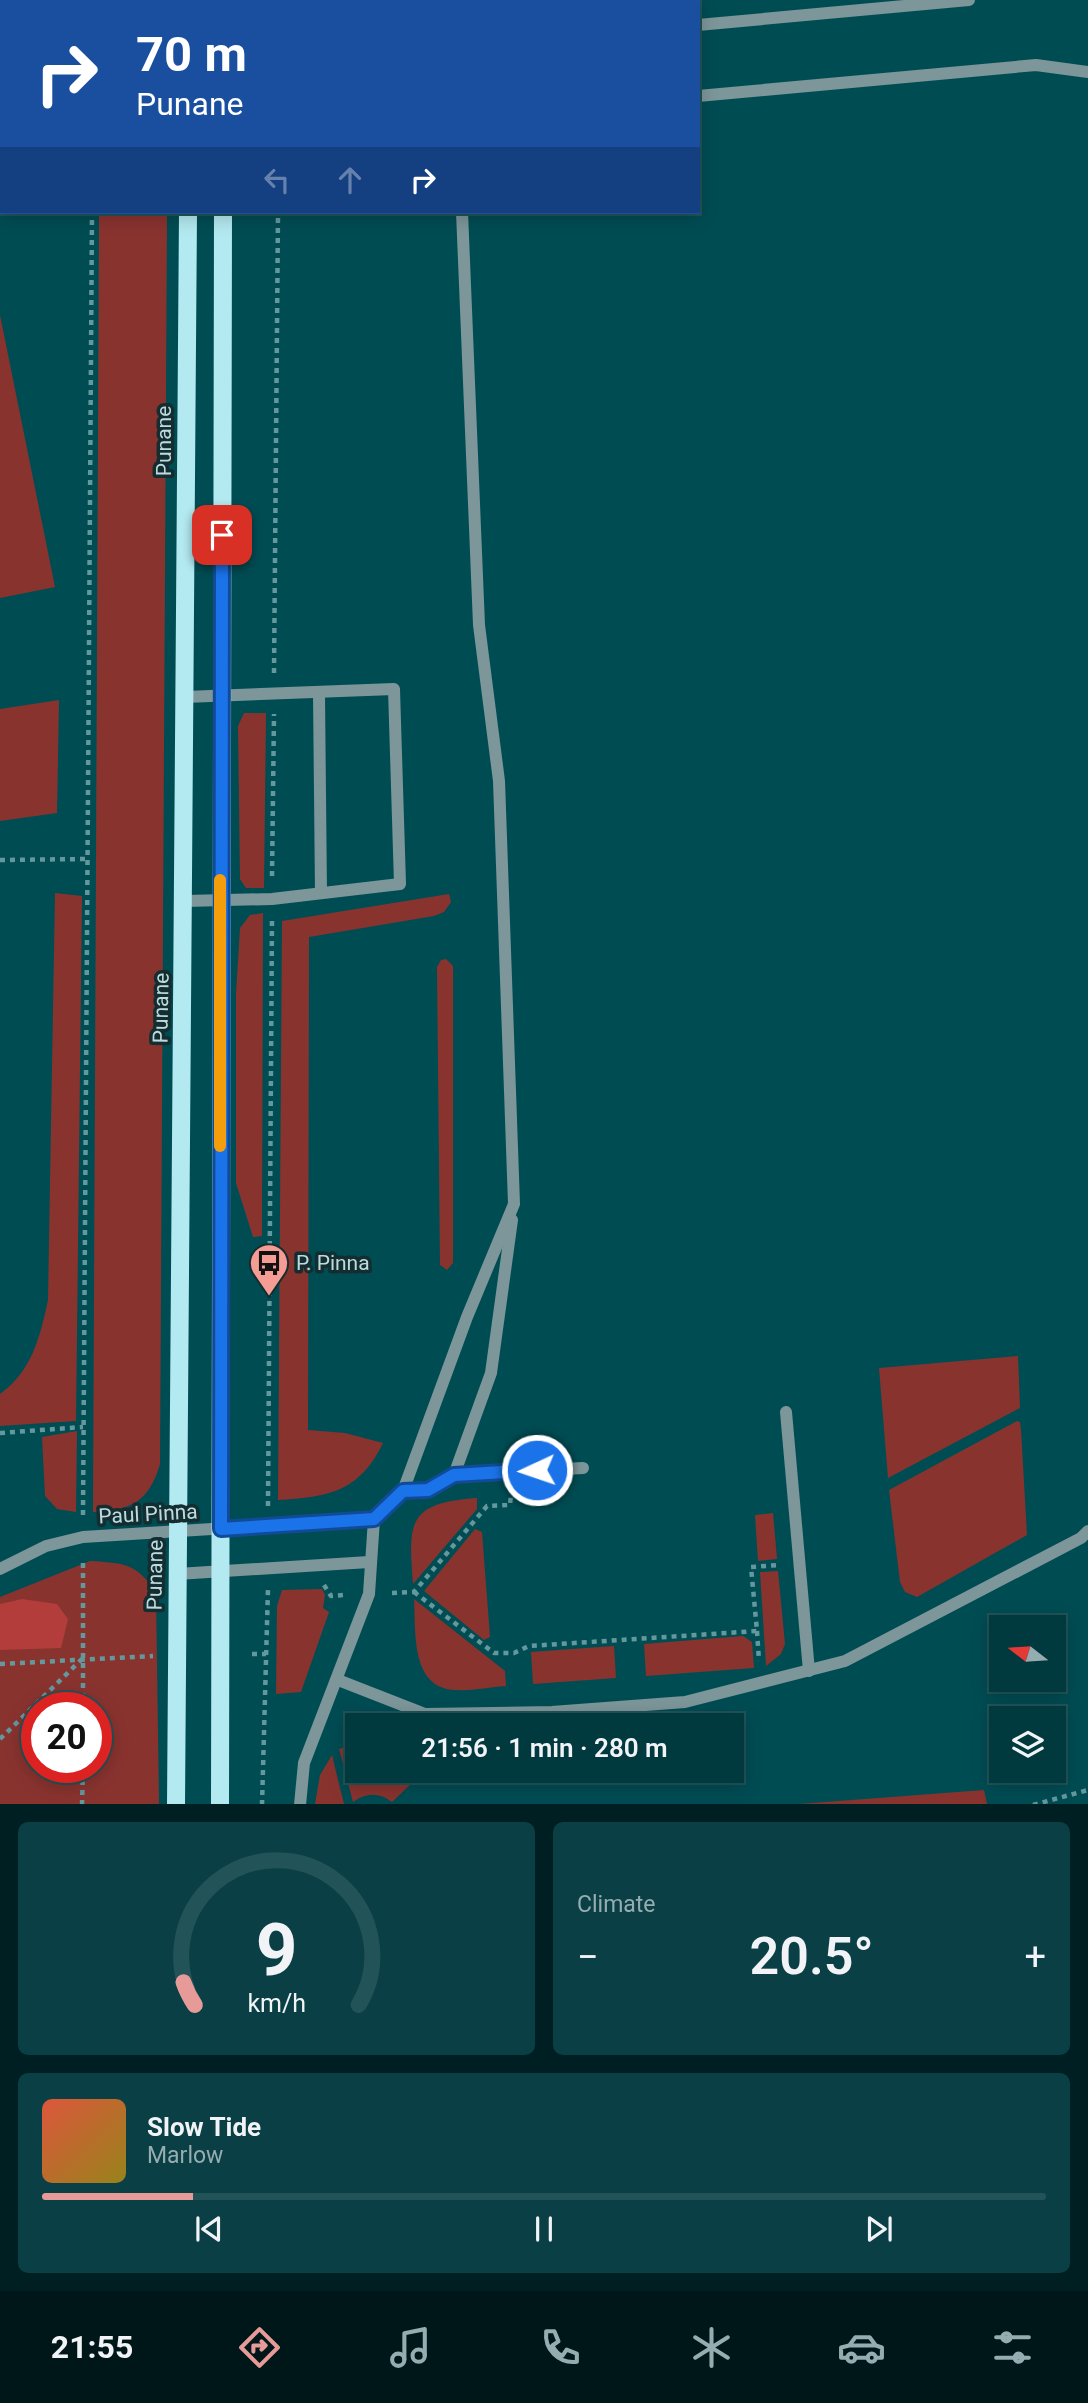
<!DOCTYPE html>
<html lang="en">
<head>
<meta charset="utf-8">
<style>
  body { margin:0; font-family:Roboto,sans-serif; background:#0a4045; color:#f1f3f6; height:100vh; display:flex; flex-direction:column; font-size:26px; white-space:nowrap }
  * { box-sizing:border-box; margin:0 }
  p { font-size:23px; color:#95acb0 }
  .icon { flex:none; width:38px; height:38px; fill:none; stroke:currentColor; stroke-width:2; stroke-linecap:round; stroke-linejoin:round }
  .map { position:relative; height:1804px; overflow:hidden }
  .side { display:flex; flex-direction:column; gap:18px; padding:18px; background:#001f22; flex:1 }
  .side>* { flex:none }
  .banner { position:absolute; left:0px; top:0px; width:700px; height:214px; box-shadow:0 4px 18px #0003,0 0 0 2px #225358; background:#1a4fa0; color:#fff; overflow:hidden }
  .needle { width:46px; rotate:287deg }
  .fabs { position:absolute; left:989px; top:1615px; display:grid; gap:14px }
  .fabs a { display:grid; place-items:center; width:77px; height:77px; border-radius:0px; background:#00393e; box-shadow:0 4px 18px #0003,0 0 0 2px #225358; font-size:35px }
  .speed { position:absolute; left:21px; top:1692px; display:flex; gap:14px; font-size:35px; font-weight:700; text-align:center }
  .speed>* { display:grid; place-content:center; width:91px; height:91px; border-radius:50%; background:#00393e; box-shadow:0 4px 18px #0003,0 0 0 2px #225358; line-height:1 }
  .speed .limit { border:10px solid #d22; background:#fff; color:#111 }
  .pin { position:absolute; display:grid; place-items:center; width:60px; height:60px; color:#fff; margin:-30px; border-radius:14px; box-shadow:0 4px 10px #0006 }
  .me { position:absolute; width:77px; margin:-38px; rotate:267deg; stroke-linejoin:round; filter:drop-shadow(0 0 5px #0008) }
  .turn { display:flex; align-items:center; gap:24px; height:147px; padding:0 21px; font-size:32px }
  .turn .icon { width:91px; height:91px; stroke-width:2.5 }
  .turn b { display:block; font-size:49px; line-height:60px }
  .lanes { display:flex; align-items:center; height:66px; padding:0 21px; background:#0003; justify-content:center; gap:35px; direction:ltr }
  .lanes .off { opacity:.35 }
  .big { font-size:52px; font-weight:600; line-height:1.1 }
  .side .widget { flex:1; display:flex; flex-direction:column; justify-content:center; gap:10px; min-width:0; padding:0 24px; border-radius:10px; background:#0a4045 }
  .side .dial { align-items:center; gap:0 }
  .dial svg { height:182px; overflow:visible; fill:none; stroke:#225358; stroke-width:7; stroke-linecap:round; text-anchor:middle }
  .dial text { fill:#f1f3f6; stroke:none }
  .song { display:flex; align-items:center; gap:21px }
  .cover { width:84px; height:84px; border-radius:10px; background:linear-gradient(135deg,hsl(10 70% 55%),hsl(50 70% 35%)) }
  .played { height:7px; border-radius:4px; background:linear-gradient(90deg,#e69b98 15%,#225358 15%) }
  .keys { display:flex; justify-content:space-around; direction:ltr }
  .heat { display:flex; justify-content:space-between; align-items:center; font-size:38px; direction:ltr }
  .side .tiles { flex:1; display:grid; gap:18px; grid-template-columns:1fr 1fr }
  .widget:last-child { grid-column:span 2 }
  .trip { position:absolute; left:345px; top:1713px; width:399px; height:70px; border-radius:0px; background:#00393e; box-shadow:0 4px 18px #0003,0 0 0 2px #225358; font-weight:600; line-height:70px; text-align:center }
  .tab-bar { display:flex; height:112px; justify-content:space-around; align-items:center; background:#001719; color:#95acb0 }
  .tab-bar .icon { width:49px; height:49px }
  .tab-bar .current { color:#e69b98 }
  .tab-bar b { font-size:32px; color:#f1f3f6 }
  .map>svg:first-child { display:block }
  .green { fill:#89332f; fill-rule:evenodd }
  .forest { fill:#b33d3a }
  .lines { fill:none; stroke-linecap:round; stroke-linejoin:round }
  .path { stroke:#64989d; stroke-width:4.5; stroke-dasharray:5 5; stroke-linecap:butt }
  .minor { stroke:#7c9699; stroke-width:12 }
  .major { stroke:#b3e9f0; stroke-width:18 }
  .route-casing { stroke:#114b97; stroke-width:18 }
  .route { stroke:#1a73e8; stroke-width:12 }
  .slow { stroke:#f59e0b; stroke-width:12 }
  .labels { text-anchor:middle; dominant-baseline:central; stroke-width:7; stroke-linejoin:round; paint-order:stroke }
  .street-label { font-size:21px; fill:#bddbdf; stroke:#132d30 }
  .poi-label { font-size:21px; fill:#bddbdf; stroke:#132d30; text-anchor:start }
</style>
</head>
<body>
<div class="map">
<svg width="1088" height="1805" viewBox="0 0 1088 1805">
  <rect width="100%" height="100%" fill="#004c53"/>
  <!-- green -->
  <g class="green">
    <path d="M99 212H167L160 1464C149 1502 131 1510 93 1512Z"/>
    <path d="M0 315 55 587 0 598Z"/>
    <path d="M59 700 57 813 0 821V709Z"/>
    <path d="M244 713H266L264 888H246L240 879 238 726Z"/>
    <path d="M55 893 82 896 76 1421 0 1426V1394C32 1371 40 1337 48 1300Z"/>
    <path d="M449 894 451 902 444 912 434 916 309 937 308 1430 345 1433 383 1443C359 1492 329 1497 278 1500L282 921Z"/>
    <path d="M263 913 262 1236 253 1237 236 1183V994L240 928 250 915Z"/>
    <path d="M446 959 453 966V1263L447 1270 440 1265 437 967 441 960Z"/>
    <path d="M1018 1356 1020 1408 888 1478 879 1368Z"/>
    <path d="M1017 1421 1020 1422 1021 1430 1027 1535 917 1597 905 1592 900 1582 889 1490Z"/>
    <path d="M77 1431 76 1512 57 1509 45 1496 42 1437Z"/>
    <path d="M477 1498V1509L413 1584C408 1521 408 1503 477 1498Z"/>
    <path d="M773 1513 777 1559 758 1561 755 1515Z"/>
    <path d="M475 1529 482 1532 490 1637 484 1640 424 1591Z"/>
    <path d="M90 1561C124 1563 137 1563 156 1593L159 1804H0V1597ZM37 1708H96V1768H37Z"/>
    <path d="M778 1571 785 1644 781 1654 766 1666 760 1572Z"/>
    <path d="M322 1589 325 1595 323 1608 329 1612 301 1692 276 1694 277 1606 282 1590Z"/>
    <path d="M414 1599 505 1671 506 1686C490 1687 472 1691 456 1690 410 1689 416 1631 414 1599Z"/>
    <path d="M743 1636 752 1642 754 1668 646 1676 644 1644Z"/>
    <path d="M614 1646 616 1678 533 1684 531 1652Z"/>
    <path d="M357 1743V1771H411L412 1783 392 1802C379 1792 366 1793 353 1802L339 1749Z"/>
    <path d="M332 1755 344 1804H315L320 1775Z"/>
    <path d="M984 1790 987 1804H799Z"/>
  </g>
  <!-- forest -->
  <path class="forest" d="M22 1599 57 1604 68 1619 61 1648 0 1650V1604Z"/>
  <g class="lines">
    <!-- path -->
    <g class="path">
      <path d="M93 2V0"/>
      <path d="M279 2V0"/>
      <path d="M0 38H2"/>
      <path d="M274 673 278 212"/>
      <path d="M0 860 87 859"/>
      <path d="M272 876 274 714"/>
      <path d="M0 1433 83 1427"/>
      <path d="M268 1506 272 920"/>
      <path d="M83 1515 92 212"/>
      <path d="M324 1585 331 1596 344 1595"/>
      <path d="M414 1592 494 1653H514L529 1646 757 1631 751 1567 780 1565"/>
      <path d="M392 1593 414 1592 487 1506 510 1505 511 1494"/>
      <path d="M757 1631 759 1661"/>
      <path d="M252 1654H266"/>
      <path d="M0 1664 153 1656"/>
      <path d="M83 1708V1558"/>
      <path d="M0 1739 82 1659"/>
      <path d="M82 1805 83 1768"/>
      <path d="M262 1805 268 1588"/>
      <path d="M1033 1805 1088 1790"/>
    </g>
    <!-- minor -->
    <g class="minor">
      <path d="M615 0V2"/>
      <path d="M698 25 969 0"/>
      <path d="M698 96 1036 65 1088 72"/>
      <path d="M319 694 321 893"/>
      <path d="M185 901 272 899 400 884 394 689 185 697"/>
      <path d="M786 1412 809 1671"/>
      <path d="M454 1475 491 1373 512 1220"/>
      <path d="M403 1491 428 1490 454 1475 583 1468"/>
      <path d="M0 1569 46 1546 83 1537 374 1519"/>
      <path d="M177 1574 369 1562"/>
      <path d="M338 1680 425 1714 552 1712 685 1702 845 1661 1081 1538 1088 1531"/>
      <path d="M300 1805 304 1763 369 1594 374 1519 403 1491 467 1317 514 1204 499 781 479 625 462 212"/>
    </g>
    <!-- major -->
    <g class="major">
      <path d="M188 0V2"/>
      <path d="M227 2V0"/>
      <path d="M176 1805 188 212"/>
      <path d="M220 1805 223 212"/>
    </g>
  </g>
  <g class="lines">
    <!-- route casing -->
    <g class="route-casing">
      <path id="route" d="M222 535 221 1529 374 1519 403 1491 428 1490 454 1475 537 1470"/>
    </g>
    <!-- route -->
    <use href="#route" class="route"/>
    <!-- slow -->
    <path class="slow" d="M220 880V1146"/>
  </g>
  <!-- icons -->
  <defs>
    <g id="bus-pin" transform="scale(2.0125)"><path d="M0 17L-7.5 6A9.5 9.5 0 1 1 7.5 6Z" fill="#f59c94" stroke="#132d30"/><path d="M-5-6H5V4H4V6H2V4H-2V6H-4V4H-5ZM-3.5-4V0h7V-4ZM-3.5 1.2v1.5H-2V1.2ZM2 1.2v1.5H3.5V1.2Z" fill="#111"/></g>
  </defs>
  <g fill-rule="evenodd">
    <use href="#bus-pin" x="269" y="1263"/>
  </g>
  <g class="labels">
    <!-- street labels -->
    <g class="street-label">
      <text transform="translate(164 441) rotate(-90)">Punane</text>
      <text transform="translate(161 1008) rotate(-89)">Punane</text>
      <text transform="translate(148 1514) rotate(-3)">Paul Pinna</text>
      <text transform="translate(155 1575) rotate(-89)">Punane</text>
    </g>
    <!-- poi labels -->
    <g class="poi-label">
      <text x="296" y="1263">P. Pinna</text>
    </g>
  </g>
</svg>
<div class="fabs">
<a><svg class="needle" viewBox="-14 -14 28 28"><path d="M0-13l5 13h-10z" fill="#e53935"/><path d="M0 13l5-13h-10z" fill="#95acb0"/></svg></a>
<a><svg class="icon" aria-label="layers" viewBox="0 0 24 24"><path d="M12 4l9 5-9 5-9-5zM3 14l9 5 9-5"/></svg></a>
</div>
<div class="speed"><div class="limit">20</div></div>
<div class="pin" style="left:222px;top:535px;background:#d93025"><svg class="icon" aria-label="arrive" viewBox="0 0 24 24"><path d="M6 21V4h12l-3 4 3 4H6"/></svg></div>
<svg class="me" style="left:537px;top:1470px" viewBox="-20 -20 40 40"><circle r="17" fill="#1a73e8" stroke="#fff" stroke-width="3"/><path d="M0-11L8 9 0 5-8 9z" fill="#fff"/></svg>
<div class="trip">21:56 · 1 min · 280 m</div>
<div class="banner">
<div class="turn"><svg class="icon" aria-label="right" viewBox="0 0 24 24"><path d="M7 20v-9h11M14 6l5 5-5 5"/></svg><div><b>70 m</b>Punane</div></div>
<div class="lanes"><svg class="icon off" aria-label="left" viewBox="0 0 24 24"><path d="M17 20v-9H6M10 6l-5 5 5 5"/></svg><svg class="icon off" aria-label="ahead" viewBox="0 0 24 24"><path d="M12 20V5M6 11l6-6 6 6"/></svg><svg class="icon" aria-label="right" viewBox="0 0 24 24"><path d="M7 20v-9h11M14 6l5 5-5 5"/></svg></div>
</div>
</div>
<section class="side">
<div class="tiles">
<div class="widget dial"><svg viewBox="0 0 100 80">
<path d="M14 69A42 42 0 1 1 86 69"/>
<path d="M14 69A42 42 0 0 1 9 59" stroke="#e69b98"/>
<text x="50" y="56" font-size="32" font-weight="700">9</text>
<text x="50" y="72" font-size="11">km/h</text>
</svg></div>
<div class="widget"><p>Climate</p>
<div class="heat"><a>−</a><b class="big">20.5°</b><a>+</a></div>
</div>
<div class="widget">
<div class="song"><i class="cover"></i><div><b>Slow Tide</b><p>Marlow</p></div></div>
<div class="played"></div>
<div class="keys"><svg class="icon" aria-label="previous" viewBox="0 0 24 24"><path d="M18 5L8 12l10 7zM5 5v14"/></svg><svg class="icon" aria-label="pause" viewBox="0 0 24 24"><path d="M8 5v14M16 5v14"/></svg><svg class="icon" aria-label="next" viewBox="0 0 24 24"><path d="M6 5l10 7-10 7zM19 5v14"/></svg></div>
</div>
</div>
</section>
<nav class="tab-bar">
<b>21:55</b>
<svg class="icon current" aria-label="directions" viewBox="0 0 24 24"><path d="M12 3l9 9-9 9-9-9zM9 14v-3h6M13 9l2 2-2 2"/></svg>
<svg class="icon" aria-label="music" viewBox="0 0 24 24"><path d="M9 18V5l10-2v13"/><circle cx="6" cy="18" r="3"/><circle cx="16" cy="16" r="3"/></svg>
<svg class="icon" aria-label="phone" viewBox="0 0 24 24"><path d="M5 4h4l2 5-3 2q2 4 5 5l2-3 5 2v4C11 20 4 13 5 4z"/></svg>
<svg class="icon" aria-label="climate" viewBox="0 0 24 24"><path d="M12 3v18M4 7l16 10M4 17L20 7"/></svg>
<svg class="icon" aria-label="car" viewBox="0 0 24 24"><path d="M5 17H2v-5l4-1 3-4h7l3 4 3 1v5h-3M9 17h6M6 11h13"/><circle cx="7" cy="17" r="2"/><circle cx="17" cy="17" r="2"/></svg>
<svg class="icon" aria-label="filters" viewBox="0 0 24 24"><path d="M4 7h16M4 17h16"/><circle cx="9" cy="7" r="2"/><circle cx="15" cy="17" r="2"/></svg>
</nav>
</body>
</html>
